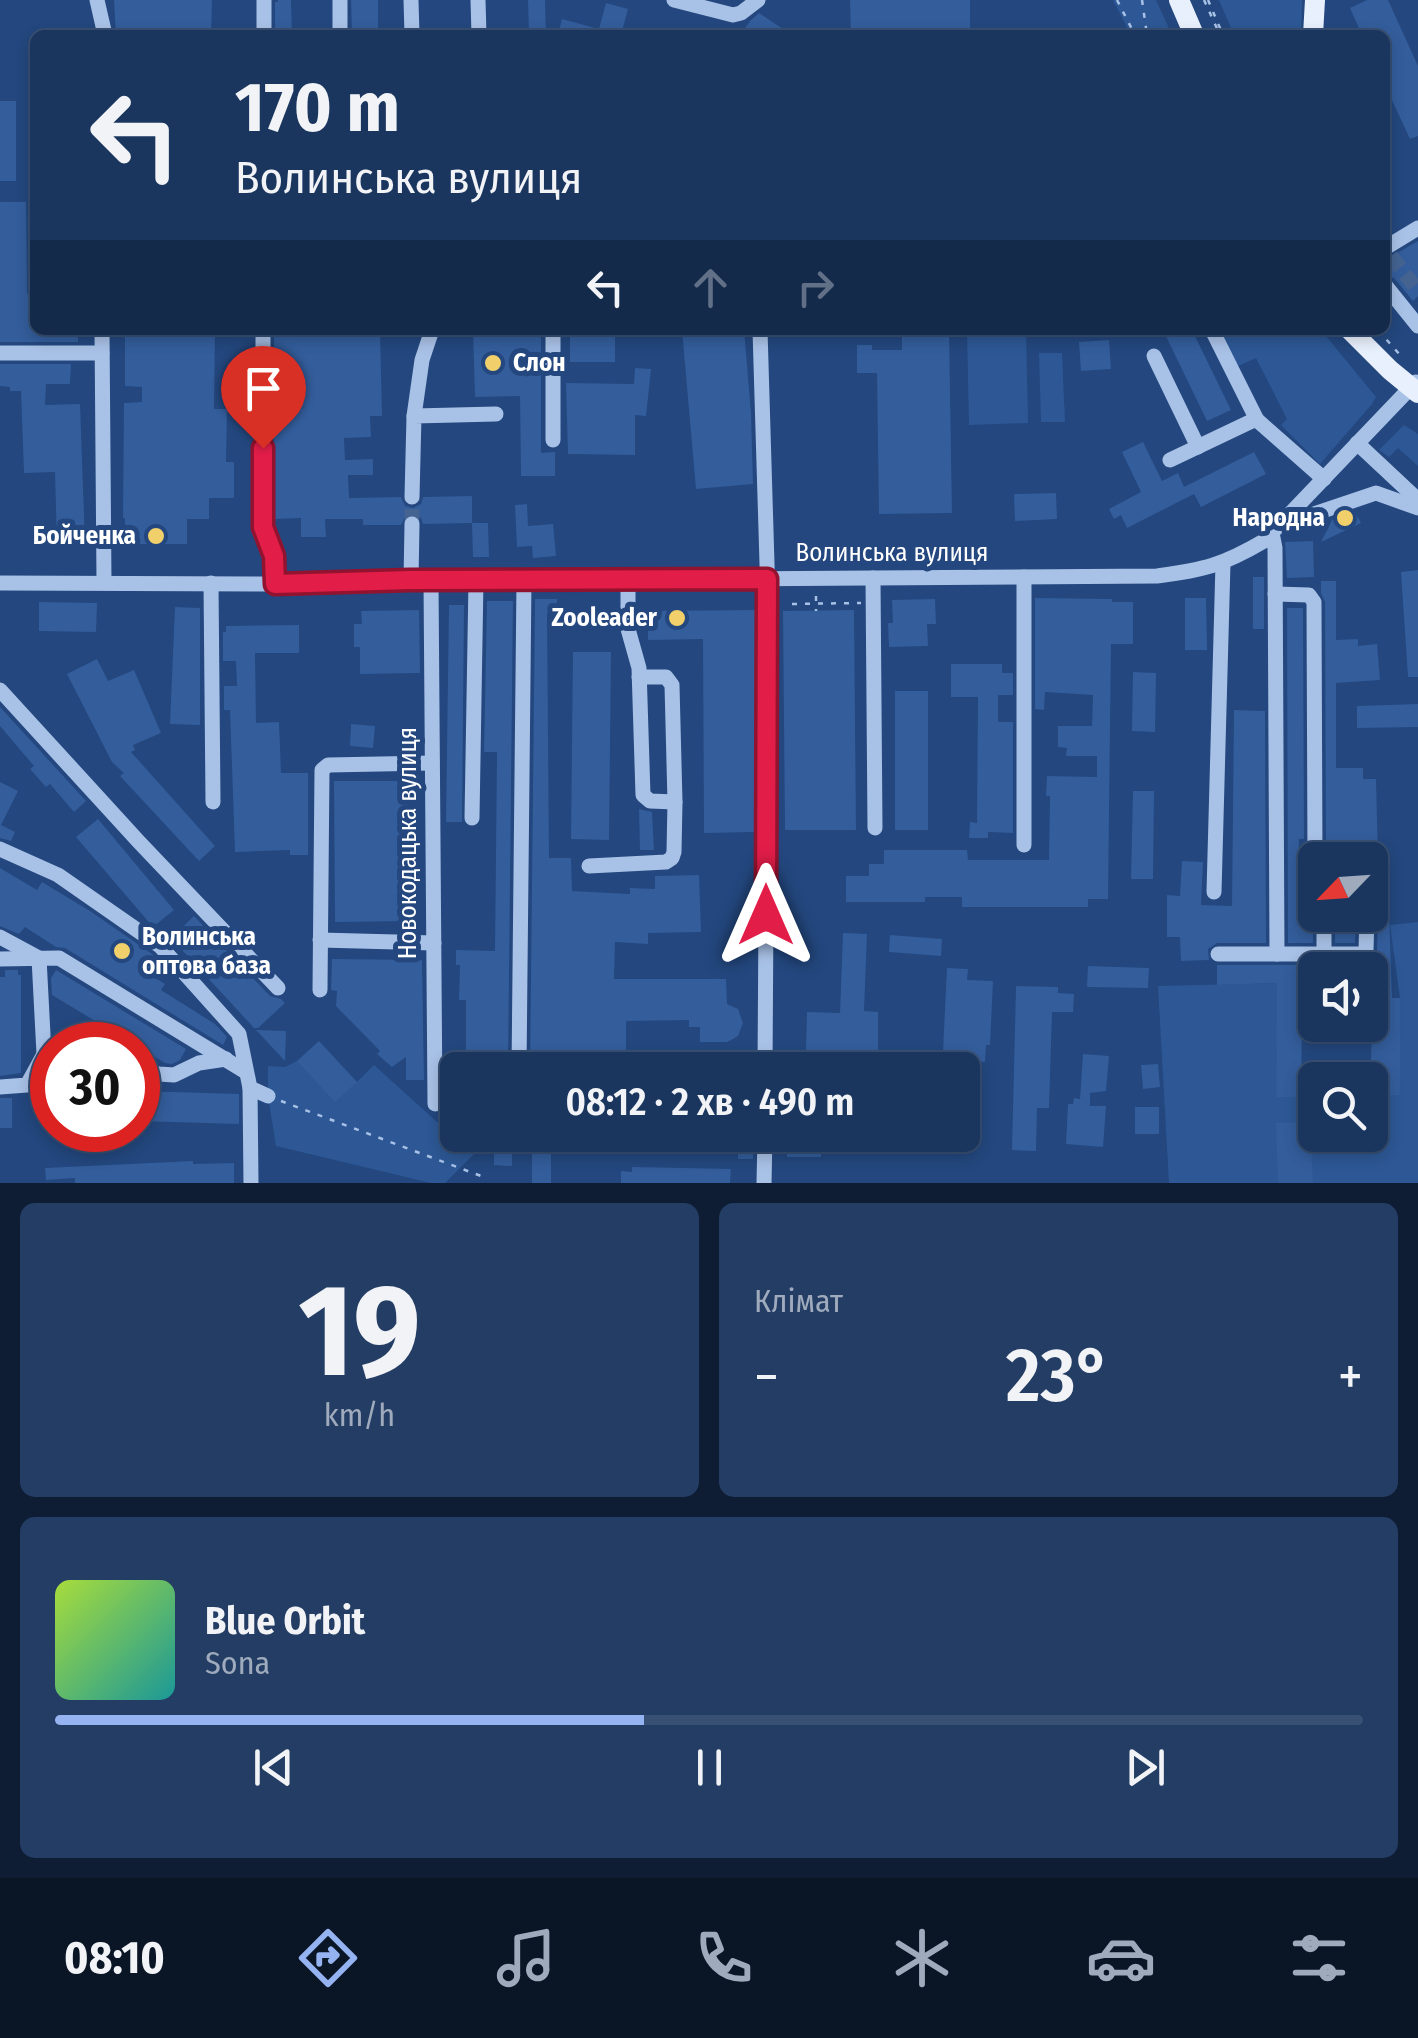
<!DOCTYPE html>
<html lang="uk">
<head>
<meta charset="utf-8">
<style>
  body { margin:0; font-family:"Fira Sans Condensed",sans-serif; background:#233d64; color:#f1f3f6; height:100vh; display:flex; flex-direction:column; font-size:38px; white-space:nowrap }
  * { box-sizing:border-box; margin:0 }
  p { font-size:32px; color:#9fabbc }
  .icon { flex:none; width:55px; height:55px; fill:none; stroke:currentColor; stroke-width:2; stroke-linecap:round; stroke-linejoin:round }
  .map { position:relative; height:1183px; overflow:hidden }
  .panel { display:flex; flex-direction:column; gap:20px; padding:20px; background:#0e1d34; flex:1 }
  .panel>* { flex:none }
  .guide { position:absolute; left:30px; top:30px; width:1360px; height:305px; border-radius:15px; box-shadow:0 5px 15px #0003,0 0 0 2px #385073; background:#1a355e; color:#f1f3f6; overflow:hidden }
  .needle { width:65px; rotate:245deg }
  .fabs { position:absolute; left:1298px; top:842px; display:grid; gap:20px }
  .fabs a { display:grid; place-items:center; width:90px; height:90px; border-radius:15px; background:#1a355e; box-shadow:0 5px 15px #0003,0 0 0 2px #385073; font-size:50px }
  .speed { position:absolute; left:30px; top:1022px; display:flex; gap:20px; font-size:50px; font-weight:700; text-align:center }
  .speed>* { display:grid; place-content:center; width:130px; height:130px; border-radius:50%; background:#1a355e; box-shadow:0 5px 15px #0003,0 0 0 2px #385073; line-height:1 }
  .speed .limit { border:15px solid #d22; background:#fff; color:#111 }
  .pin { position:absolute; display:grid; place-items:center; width:85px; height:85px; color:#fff; margin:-102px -42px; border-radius:50% 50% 50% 0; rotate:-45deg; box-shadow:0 0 10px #0007 }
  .pin .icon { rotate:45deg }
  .me { position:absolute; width:110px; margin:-55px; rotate:0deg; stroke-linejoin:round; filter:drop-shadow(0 0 8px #0008) }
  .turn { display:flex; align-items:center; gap:35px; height:210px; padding:0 40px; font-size:45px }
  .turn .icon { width:130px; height:130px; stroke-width:2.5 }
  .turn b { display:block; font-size:70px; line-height:85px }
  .lanes { display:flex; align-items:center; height:95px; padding:0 40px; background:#0003; justify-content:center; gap:50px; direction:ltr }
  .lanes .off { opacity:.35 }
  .big { font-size:75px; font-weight:600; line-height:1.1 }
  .panel .card { flex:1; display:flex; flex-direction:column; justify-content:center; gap:15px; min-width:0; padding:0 35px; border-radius:15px; background:#233d64 }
  .panel .dial { align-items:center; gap:0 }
  .dial b { font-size:130px; line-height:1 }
  .song { display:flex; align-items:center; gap:30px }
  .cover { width:120px; height:120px; border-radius:15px; background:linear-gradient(135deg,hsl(80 70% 55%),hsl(180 70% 35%)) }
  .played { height:10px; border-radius:5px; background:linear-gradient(90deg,#95b2f1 45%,#385073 45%) }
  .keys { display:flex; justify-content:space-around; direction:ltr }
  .heat { display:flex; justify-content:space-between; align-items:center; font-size:55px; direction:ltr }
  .panel .tiles { flex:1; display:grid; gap:20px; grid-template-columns:1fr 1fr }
  .card:last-child { grid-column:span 2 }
  .trip { position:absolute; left:440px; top:1052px; width:540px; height:100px; border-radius:15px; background:#1a355e; box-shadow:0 5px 15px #0003,0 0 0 2px #385073; font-weight:600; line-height:100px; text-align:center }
  .dock { display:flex; height:160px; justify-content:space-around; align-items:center; background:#0a1526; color:#9fabbc }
  .dock .icon { width:70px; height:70px }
  .dock .current { color:#95b2f1 }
  .dock b { font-size:45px; color:#f1f3f6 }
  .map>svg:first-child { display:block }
  .green { fill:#2d5895 }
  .building { fill:#335d9b }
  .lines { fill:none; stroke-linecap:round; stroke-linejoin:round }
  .minor-tunnel { stroke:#446391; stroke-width:15; stroke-dasharray:15 8; stroke-linecap:butt }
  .path { stroke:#a8c1e6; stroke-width:2.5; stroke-dasharray:5 8; stroke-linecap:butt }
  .minor { stroke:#a8c1e6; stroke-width:15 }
  .major { stroke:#e9f0fd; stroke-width:20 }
  .route-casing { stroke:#92132f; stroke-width:25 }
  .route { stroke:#e11d48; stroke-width:18 }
  .poi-dot { fill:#f1d06b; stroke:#23477e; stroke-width:4 }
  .labels { text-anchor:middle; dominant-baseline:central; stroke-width:10; stroke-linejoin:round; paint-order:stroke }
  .poi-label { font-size:25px; font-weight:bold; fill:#fff; stroke:#23477e; text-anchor:end }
  .street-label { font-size:25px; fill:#fff; stroke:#23477e }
</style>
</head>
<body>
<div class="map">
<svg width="1418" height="1183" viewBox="0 0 1418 1183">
  <rect width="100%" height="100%" fill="#23477e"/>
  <!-- green -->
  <g class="green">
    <path d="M1113 0H1156L1172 35H1131Z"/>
    <path d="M1219 0H1302L1301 35H1234Z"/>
    <path d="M1026 330 1028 423 969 425 967 331Z"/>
    <path d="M1216 330H1321L1376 397 1372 404 1320 464 1281 425 1287 419 1256 358 1236 367Z"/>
    <path d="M1039 353H1062L1065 422H1041Z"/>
    <path d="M1404 425 1418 434V466L1398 448 1389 457 1379 450Z"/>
    <path d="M1418 922V1183H1169L1158 986 1278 983 1276 1097 1315 1096V1135H1370V1095L1400 1094V998L1390 925Z"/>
    <path d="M297 1061 357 1082 374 1065 447 1131 475 1153 445 1183H431L276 1146 268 1096V1066L285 1067Z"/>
  </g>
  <!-- building -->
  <g class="building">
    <path d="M114 0H212L211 35H116Z"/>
    <path d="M278 0H291L292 35H275V2H278Z"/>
    <path d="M351 0H378V35H352Z"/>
    <path d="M528 0H545L546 35H529Z"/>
    <path d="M850 0H970V35H851Z"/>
    <path d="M1367 0H1388L1418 66V136L1410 139 1385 85V35H1362L1350 8Z"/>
    <path d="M606 3 628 9 621 35H558L562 19 599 29Z"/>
    <path d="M759 13 792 35H740L750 21Z"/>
    <rect x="0" y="101" width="16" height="80"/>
    <path d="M0 202H26L27 294H35V330H78V342H0Z"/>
    <path d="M1418 241V296L1413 301 1394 278 1385 274V260Z"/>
    <path d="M125 330H215L214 409H227L226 462H234V498H209V519H187V544H125V518H123L124 403 142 402V387L125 386Z"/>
    <path d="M274 330H380L382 416H370L371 437 344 438 345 460 373 459V475H348L349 498 401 497 405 506 413 508 421 504 423 497 472 496V523L423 524 421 518 413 513 406 515 401 525H363V519H325L326 537H301V518L274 519Z"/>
    <path d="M473 330H541V453L555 452V476H521L520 396 475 397Z"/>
    <rect x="570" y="330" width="45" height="32"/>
    <path d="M682 330H744L751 413 753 484 696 489Z"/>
    <path d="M902 330H949L952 513 879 514 877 373H857V345H872V350H902Z"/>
    <path d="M1163 330H1192L1231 410 1207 421Z"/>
    <path d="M1109 340 1111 369 1081 371 1079 342Z"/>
    <path d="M0 364H71L70 384H46L45 405 80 404 85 544 57 545 55 472 24 473 21 391H10V387L0 386Z"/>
    <path d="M635 368 651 369 646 416 635 415V455L568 454 566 383 634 384Z"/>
    <path d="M1143 442 1162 481 1178 473 1184 487 1254 452 1266 474 1201 507 1194 494 1127 528 1121 515 1114 519 1109 509 1141 492 1122 452Z"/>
    <path d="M1056 493 1057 519 1015 521 1014 494Z"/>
    <path d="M527 504 528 526 553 524 556 556 533 558 532 546 517 547 515 505Z"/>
    <path d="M1355 512 1361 523 1321 542 1332 520Z"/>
    <path d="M472 523H488L489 557H473Z"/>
    <path d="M1313 541 1314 577 1287 578 1285 542Z"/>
    <path d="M1418 570V677H1408L1401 572Z"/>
    <rect x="1253" y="577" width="11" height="52"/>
    <path d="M1321 581H1336V640L1358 639V646L1377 644 1380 680 1336 683V768H1363V779H1376L1378 860H1326L1325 602 1321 593Z"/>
    <path d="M1035 598 1112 599V602H1133V644H1111L1108 899H1088V907H962V897H925V902H846V876H869V864H884V850H967L968 860H1049L1050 796H1046L1047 776 1097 777V756H1066L1067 748 1058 747V726H1092L1093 695 1045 692 1044 710 1035 709Z"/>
    <path d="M1185 598H1206L1207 650H1185Z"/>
    <path d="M535 599H557V613H547L549 858H571L572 891 630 894V888L655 889V876L699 875 701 932 648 933V944L615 942 614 979H726L727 1004 738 1009 743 1023 738 1036 733 1039 727 1042H700V1027H689V1020L626 1021V1070H530Z"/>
    <path d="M935 599 936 624H927L928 646 889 647 888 623H893L892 600Z"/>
    <path d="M487 601H513L508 1070H466V1000H459L460 965H456V950L495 951 497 752H484Z"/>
    <path d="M39 602 97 603 96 632 39 631Z"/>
    <path d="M449 605H464L462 822H446Z"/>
    <path d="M175 607 200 608V725L170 724Z"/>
    <path d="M1287 608H1303L1304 839H1299L1298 868 1309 869V908H1315L1313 915V943H1288Z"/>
    <path d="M419 610 420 673 360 674V647H354V624H362L361 611Z"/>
    <path d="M756 610 755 832 704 833 703 639 648 640V611Z"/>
    <path d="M854 610 856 830H785L783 611Z"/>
    <path d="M299 625V653H255L256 723 279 722 281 773H308V855H290V850L235 852 230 710H224V686H237L236 661H223V632H226V626Z"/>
    <path d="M573 652H611L609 840 571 839Z"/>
    <path d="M97 659 108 681 134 670 161 733 133 745 135 750 131 752 215 846 199 861 120 776 124 773 112 762 67 674Z"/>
    <path d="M951 664H1002V673H1013V695H998V722H1013V833L988 832V838H969L970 822 977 823 978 697H951Z"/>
    <path d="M1133 672 1156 673 1155 732 1132 731Z"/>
    <rect x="895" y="691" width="33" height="139"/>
    <path d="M1418 704V727L1357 728V706Z"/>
    <path d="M0 707 86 801 74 812 50 784 46 787 30 769 34 766 0 726Z"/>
    <path d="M1234 710 1265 711 1266 943H1217L1208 949 1209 960 1181 961 1180 937H1167V895L1180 896 1182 861 1203 862 1201 905 1232 906Z"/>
    <path d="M351 724 375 726 373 748 350 746Z"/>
    <path d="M334 781H413L414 921 335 922Z"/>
    <path d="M0 782 18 791 1 825 15 832 11 841 0 838Z"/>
    <path d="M1133 791H1154L1153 879H1131Z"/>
    <path d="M639 809 652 812 654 850H640Z"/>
    <path d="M98 819 174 910 153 927 76 837Z"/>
    <path d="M0 868 37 890 42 882 90 911 152 954 164 967 157 979 165 984 161 990 215 1024 227 1037 223 1045 65 948 56 947 25 927 19 934 0 926Z"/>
    <path d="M1388 884 1392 998H1400V1095H1370L1372 1026H1370V970H1330V965H1363L1374 958 1377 950 1378 915 1373 906V885Z"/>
    <path d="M1335 915H1356L1355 943H1335Z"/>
    <path d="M194 916 270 996 281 999 285 1003 258 1028H254L171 938Z"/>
    <path d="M843 933 867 934 864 1011 878 1012V1053L806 1050 807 1012 840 1013Z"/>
    <path d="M890 935 942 939 941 956 889 952Z"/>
    <path d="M332 959 422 960 424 1080H406V1057L392 1067 377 1054 380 1051 336 1006 337 991 331 990Z"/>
    <path d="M1217 965H1315V982H1299V1003H1315V1025H1302L1301 1097H1276L1277 983 1217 985Z"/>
    <path d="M1088 966 1149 968 1148 988 1087 987Z"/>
    <path d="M947 968 968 969 967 980 993 981 990 1045H986L985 1062 955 1060 956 1052 943 1051Z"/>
    <path d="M5 970H18V975H21V1073L0 1076V977H5Z"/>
    <path d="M56 970 186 1049 180 1060 172 1064 165 1063 52 995 51 978Z"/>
    <path d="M1016 986 1058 987V993L1074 994 1073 1012H1052L1049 1108H1037L1036 1151 1012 1150Z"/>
    <path d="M256 1030 286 1031 285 1061Z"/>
    <path d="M319 1041 357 1082 335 1102 297 1061Z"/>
    <path d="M1083 1054 1109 1056 1106 1091 1090 1093V1106H1106L1103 1147 1066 1144 1068 1104H1073L1074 1098 1080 1099Z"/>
    <path d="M1158 1064 1160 1087 1143 1089 1141 1065Z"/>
    <path d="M138 1091 239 1094V1124L138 1121Z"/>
    <rect x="0" y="1098" width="12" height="30"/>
    <rect x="1135" y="1107" width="24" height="27"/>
    <path d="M1310 1122 1313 1183H1278L1276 1123Z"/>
    <path d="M494 1135H512V1166L494 1165Z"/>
    <path d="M532 1135H620V1148H551V1183H532Z"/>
    <path d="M787 1135 821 1137V1157H787Z"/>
    <path d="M738 1136H754L753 1159H738Z"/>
    <path d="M193 1161V1164L234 1163V1183H75V1178L46 1180 45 1168Z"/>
    <path d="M632 1167 731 1169 730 1183H621V1171L632 1172Z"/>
  </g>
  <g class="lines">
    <!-- minor-tunnel -->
    <g class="minor-tunnel">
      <path d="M1391 256 1418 291"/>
      <path d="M412 524V497"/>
    </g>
    <!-- path -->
    <g class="path">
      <path d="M1117 0 1135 35"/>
      <path d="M1142 0 1147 35"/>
      <path d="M1204 0 1220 35"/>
      <path d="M1208 0 1223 35"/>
      <path d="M1378 330 1401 356"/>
      <path d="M816 596V611"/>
      <path d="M792 604 861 603"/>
      <path d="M281 1101 481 1176"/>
    </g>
    <!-- minor -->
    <g class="minor">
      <path d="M97 0 105 35"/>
      <path d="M411 0 412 35"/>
      <path d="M478 0 479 35"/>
      <path d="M674 0 733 15 741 13 758 0"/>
      <path d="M264 35V0"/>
      <path d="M340 35V0"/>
      <path d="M1385 248 1418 228"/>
      <path d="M1385 285 1418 326"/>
      <path d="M102 330 104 582"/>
      <path d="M263 330V527L274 556 275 584"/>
      <path d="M760 330 768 597 765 1070"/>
      <path d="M1212 330 1257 420"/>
      <path d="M0 353H102"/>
      <path d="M1154 356 1198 447"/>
      <path d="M414 416 422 360 432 330"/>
      <path d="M553 440V330"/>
      <path d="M1357 443 1418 500"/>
      <path d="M1170 460 1252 421 1257 420 1324 479"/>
      <path d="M412 497 414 416 496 414"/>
      <path d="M1289 516 1299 519 1376 493 1418 508"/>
      <path d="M1272 533 1275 548 1277 954"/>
      <path d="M873 578 875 828"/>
      <path d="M628 580V629L639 668 643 795 650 801 675 802"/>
      <path d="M411 581 412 524"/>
      <path d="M431 581 435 1104"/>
      <path d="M0 583 275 584 411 581 1157 576C1204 570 1223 565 1264 541L1416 382"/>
      <path d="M211 583 213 802"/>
      <path d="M1275 594 1309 595 1314 602 1315 860"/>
      <path d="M0 690 139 842 278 988"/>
      <path d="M472 818 476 580"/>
      <path d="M1024 845V577"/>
      <path d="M0 849 58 875 160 946 239 1034 250 1088 268 1096"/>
      <path d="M589 866 666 862 672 858 674 852 675 802 672 685 666 677H639"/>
      <path d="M1214 892 1223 563"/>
      <path d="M0 937 39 958 44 1054"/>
      <path d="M320 940 434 943"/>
      <path d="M1324 953V915"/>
      <path d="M1218 954H1362L1366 950 1367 915"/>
      <path d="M0 959 59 958 246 1072"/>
      <path d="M320 990 322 770 328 765 432 763"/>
      <path d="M138 1067 159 1074 174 1075 199 1063 226 1059"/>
      <path d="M519 1070 524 580"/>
      <path d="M0 1087 27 1085 44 1054H52"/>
      <path d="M250 1088 251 1183"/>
      <path d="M764 1183 765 1135"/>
    </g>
    <!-- major -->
    <g class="major">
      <path d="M1179 0 1194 35"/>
      <path d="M1313 35 1315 0"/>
      <path d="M1350 330 1390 370 1418 393"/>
    </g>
  </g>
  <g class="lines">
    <!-- route casing -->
    <g class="route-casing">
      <path id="route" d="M263 448V527L274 556 275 584 410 580 767 579 766 915"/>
    </g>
    <!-- route -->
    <use href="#route" class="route"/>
  </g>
  <!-- markers -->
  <g class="poi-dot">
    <circle cx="493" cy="363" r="10"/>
    <circle cx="1345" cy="518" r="10"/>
    <circle cx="156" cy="536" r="10"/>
    <circle cx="677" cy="618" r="10"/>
    <circle cx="122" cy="951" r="10"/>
  </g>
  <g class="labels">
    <!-- poi labels -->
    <g class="poi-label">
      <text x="513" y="363" text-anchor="start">Слон</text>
      <text x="1325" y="518">Народна</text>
      <text x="136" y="536">Бойченка</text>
      <text x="657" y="618">Zooleader</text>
      <text x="142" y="937" text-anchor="start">Волинська<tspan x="142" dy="29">оптова база</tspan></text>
    </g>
    <!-- street labels -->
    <g class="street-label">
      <text x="892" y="553">Волинська вулиця</text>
      <text transform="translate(408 843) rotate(-90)">Новокодацька вулиця</text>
    </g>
  </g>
</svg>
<div class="fabs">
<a><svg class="needle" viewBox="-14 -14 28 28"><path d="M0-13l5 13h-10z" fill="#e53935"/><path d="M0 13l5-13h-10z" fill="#9fabbc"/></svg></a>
<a><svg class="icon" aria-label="sound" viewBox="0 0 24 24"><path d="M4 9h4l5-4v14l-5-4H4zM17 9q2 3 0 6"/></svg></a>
<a><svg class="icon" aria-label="search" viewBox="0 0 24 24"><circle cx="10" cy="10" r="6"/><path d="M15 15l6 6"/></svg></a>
</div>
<div class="speed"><div class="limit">30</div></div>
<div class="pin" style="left:263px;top:448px;background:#d93025"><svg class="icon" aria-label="arrive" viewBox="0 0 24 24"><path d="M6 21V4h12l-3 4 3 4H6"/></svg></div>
<svg class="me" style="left:766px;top:915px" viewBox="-20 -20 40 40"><path d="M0-17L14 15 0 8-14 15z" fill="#e11d48" stroke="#fff" stroke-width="4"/></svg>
<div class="trip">08:12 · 2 хв · 490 m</div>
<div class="guide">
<div class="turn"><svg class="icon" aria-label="left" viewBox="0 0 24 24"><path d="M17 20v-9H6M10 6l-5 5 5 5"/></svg><div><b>170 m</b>Волинська вулиця</div></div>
<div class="lanes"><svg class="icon" aria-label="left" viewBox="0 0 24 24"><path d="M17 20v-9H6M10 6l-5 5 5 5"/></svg><svg class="icon off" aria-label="ahead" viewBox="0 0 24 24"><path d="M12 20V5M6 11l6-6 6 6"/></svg><svg class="icon off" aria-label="right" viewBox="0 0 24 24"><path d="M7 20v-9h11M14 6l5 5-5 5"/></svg></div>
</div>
</div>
<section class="panel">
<div class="tiles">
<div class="card dial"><b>19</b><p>km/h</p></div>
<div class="card"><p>Клімат</p>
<div class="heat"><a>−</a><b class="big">23°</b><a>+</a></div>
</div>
<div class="card">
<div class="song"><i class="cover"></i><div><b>Blue Orbit</b><p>Sona</p></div></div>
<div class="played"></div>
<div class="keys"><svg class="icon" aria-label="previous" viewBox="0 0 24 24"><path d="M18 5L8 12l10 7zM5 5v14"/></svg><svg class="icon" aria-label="pause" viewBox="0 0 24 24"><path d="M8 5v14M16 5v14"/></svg><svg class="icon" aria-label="next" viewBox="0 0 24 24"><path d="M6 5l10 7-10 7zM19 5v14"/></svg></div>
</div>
</div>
</section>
<nav class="dock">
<b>08:10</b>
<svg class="icon current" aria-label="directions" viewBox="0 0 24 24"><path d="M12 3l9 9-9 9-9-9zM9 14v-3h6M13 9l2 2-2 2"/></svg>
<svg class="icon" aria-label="music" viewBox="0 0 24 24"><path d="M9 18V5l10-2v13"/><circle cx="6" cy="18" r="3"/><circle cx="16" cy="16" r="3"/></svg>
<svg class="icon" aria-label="phone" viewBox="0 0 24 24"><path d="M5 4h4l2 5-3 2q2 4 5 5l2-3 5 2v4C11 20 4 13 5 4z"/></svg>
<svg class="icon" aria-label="climate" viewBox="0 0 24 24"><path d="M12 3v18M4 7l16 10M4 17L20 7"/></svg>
<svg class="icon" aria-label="car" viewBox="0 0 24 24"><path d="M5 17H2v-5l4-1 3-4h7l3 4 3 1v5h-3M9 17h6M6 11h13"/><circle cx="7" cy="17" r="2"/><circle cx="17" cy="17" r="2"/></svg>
<svg class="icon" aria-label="filters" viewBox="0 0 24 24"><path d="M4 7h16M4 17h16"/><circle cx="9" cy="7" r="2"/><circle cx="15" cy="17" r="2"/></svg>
</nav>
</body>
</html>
